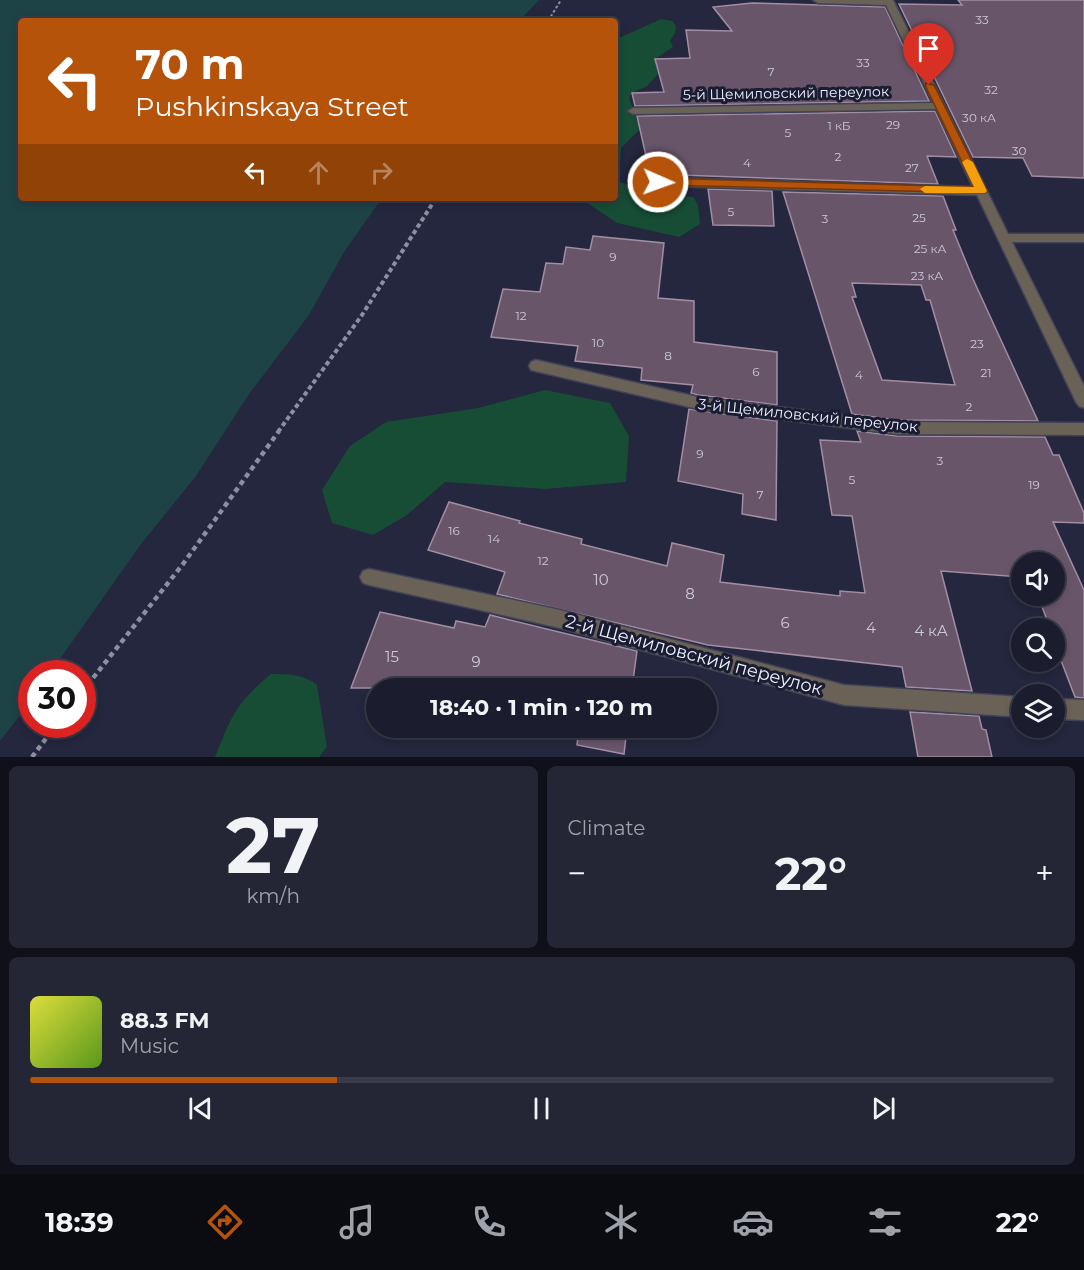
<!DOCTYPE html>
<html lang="en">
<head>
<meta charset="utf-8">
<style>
  body { margin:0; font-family:Montserrat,sans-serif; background:#242636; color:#f1f3f6; height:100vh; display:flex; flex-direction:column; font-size:22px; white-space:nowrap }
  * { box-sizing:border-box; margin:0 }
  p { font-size:20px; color:#a0a2aa }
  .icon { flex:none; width:33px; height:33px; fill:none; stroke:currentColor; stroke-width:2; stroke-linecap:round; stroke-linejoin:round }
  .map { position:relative; height:757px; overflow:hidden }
  .side { display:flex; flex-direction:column; gap:9px; padding:9px; background:#0f1019; flex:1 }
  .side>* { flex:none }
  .banner { position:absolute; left:18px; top:18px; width:600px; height:183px; border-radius:6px; box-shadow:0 3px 9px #0003,0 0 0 2px #393b4a; background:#b45309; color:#fff; overflow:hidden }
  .buttons { position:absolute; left:1011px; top:552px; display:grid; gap:12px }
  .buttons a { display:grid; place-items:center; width:54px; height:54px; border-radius:50%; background:#1b1d2e; box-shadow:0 3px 9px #0003,0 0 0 2px #393b4a; font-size:30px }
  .speed { position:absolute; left:18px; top:660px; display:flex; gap:12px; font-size:30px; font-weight:700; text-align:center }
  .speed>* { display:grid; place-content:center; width:78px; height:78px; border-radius:50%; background:#1b1d2e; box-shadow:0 3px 9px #0003,0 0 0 2px #393b4a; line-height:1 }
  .speed .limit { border:9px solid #d22; background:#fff; color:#111 }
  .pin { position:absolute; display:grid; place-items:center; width:51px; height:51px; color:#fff; margin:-62px -26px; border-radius:50% 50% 50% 0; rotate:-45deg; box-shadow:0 0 6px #0007 }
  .pin .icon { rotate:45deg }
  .me { position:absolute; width:66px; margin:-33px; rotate:92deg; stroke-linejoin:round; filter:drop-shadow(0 0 4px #0008) }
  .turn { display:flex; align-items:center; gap:21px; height:126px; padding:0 18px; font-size:27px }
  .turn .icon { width:78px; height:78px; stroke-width:2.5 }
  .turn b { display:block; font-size:42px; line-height:51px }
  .lanes { display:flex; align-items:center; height:57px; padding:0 18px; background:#0003; justify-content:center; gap:30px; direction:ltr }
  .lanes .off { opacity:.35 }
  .big { font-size:45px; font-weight:700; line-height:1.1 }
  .side .widget { flex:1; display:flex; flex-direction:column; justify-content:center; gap:9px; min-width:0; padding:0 21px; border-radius:9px; background:#242636 }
  .side .dial { align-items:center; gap:0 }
  .dial b { font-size:78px; line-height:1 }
  .song { display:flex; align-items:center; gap:18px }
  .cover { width:72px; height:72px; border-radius:9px; background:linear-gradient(135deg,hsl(60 70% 55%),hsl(90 70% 35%)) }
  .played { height:6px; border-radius:3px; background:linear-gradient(90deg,#b45309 30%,#393b4a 30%) }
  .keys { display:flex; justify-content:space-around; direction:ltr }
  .heat { display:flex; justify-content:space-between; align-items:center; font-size:33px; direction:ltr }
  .side .tiles { flex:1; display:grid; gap:9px; grid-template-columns:1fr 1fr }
  .widget:last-child { grid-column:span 2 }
  .trip { position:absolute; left:366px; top:678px; width:351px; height:60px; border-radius:30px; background:#1b1d2e; box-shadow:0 3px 9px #0003,0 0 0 2px #393b4a; font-weight:700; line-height:60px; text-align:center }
  .menu { display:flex; height:96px; justify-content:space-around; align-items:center; background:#0b0c12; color:#a0a2aa }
  .menu .icon { width:42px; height:42px }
  .menu .on { color:#b45309 }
  .menu b { font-size:27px; color:#f1f3f6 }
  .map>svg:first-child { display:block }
  .green { fill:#174d35 }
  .water { fill:#1e4347 }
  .building { fill:#69556a; stroke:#a28da4; stroke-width:1.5; fill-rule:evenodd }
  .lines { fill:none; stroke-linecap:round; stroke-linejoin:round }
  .minor-casing { stroke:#404358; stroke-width:3 }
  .path-far2 { stroke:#8c8ea1; stroke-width:2; stroke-dasharray:3 2; stroke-linecap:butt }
  .path-far1 { stroke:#8c8ea1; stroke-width:4; stroke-dasharray:4.5 3; stroke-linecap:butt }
  .path { stroke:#8c8ea1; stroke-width:4.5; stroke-dasharray:5 4; stroke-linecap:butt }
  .minor { fill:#6a6157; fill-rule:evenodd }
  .route { fill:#b45309; stroke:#753606; stroke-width:1.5 }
  .slow { fill:#f59e0b }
  .labels { text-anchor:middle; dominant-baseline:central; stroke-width:6; stroke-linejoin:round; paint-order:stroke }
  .number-label { font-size:12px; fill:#ccc8da }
  .far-street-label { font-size:14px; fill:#edefff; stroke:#1a1d32 }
  .street-label { font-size:15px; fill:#edefff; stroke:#1a1d32 }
  .near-number-label { font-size:15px; fill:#ccc8da }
  .near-street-label { font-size:18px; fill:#edefff; stroke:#1a1d32 }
</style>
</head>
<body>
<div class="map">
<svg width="1084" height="757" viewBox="0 0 1084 757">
  <rect width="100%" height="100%" fill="#24273d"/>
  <!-- green -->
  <g class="green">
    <path d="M661 19 672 21 676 26 675 33 670 41 673 47 655 59 658 74 647 86 632 93 629 98 640 129 621 148 619 182 658 193 693 197 698 205 700 224 679 237 617 223 580 198H615V40Z"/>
    <path d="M545 390 610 403 629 436 626 482 545 489 445 482 407 515 373 535 332 523 322 490 350 446 386 422 478 408Z"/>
    <path d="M271 674C289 674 303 674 317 685L327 747 319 757H215C231 716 237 702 271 674Z"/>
  </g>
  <!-- water -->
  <path class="water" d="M0 0H539L519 21H21V198H382L344 252 309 315 249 394 196 476 141 544 50 673 32 674 31 701 0 741Z"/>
  <!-- building -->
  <g class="building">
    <path d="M958 0H1084V178L1032 176 1023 158 973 157 899 4 962 5Z"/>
    <path d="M752 3 885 7 929 101 635 106 632 93 664 92 655 59 690 58 686 30 732 31 713 7Z"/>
    <path d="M935 111 956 157 927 156 938 184 650 174 637 116Z"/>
    <path d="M708 189 772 191 774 226 713 225Z"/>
    <path d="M783 192 943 196 956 230H953L973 279 1038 421 897 420 852 414ZM852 283 921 285 926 300H930L955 385 882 380 852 297H856Z"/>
    <path d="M593 236 664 243 658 298 694 301V342L777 352V405L698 395 691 393 693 385 641 380 642 368 575 361 578 346 491 337 503 289 540 292 546 263 563 264 566 247 590 250Z"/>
    <path d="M689 409 777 421 776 520 742 514 743 494 678 481Z"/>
    <path d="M857 431 897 436 1045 437 1053 455H1059L1084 513V523L1053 522 1084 590V698L1075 697 1054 642V628H1050L1038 596H1054V562H1022V577L941 571 972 691 906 687 902 667 708 645 497 594 505 572 428 550 449 502 520 521 519 523 582 539 581 544 667 566 672 543 724 555 720 582 840 596V591L865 593 852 516 832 515 820 440 861 442Z"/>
    <path d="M380 612 454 628 456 621 485 627 490 615 637 651 632 688H351Z"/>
    <path d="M910 712 979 716 982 729 986 730 992 757H918Z"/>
    <path d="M579 728H627L624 754 577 745Z"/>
  </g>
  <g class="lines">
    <!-- minor casing -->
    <g class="minor-casing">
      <g id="minor">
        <path d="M813 0H893L1008 234H1084V242H1012L1084 386V408L1079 406 1076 402 977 195 635 185 629 181 635 177 973 187 936 109 633 114 628 111 633 108 933 103 886 5 818 3Z"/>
        <path d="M536 360 698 397 897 422 1084 423V435L897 434 698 409 531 370 529 366 531 362Z"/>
        <path d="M369 569 560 610 844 685 1022 697V717L844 705 560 628 369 585 363 583 360 577 363 571Z"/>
        <path d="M1054 699 1084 700V720L1054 719Z"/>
      </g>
    </g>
    <!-- path-far2 -->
    <path class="path-far2" d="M548 21 561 0"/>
    <!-- path-far1 -->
    <path class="path-far1" d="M278 432 362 315 436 198"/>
    <!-- path -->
    <g class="path">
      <path d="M82 692 183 564 279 431"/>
      <path d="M32 757 57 724"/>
    </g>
    <!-- minor -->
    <use href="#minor" class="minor"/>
  </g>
  <!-- route -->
  <path class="route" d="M926 83 934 85 987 191 985 193 658 185 653 182 658 178 974 187 925 85Z"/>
  <!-- slow -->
  <path class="slow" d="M967 159 973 162 987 191 985 193H925L920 189 925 186 974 187 962 162Z"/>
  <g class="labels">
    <!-- number labels -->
    <g class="number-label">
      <text x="982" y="19">33</text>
      <text x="863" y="62">33</text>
      <text x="771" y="71">7</text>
      <text x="991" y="89">32</text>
      <text x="979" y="117">30 кА</text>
      <text x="893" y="124">29</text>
      <text x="839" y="125">1 кБ</text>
      <text x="788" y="132">5</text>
      <text x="1019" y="150">30</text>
      <text x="838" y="156">2</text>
      <text x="747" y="162">4</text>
      <text x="912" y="167">27</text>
      <text x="731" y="211">5</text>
      <text x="919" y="217">25</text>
      <text x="825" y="218">3</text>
      <text x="930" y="248">25 кА</text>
      <text x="613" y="256">9</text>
      <text x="927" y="275">23 кА</text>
      <text x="521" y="315">12</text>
      <text x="598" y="342">10</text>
      <text x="977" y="343">23</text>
      <text x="668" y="355">8</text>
      <text x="756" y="371">6</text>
      <text x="986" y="372">21</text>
      <text x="859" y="374">4</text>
      <text x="969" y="406">2</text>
      <text x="700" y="453">9</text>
      <text x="940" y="460">3</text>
      <text x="852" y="479">5</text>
      <text x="1034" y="484">19</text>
      <text x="760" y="494">7</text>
      <text x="454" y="530">16</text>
      <text x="494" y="538">14</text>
      <text x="543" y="560">12</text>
    </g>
    <!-- far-street labels -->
    <g class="far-street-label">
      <text transform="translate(786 93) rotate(-1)">5-й Щемиловский переулок</text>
    </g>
    <!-- street labels -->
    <g class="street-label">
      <text transform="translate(808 415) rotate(6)">3-й Щемиловский переулок</text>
    </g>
    <!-- near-number labels -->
    <g class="near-number-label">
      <text x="601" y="579">10</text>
      <text x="690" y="593">8</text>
      <text x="785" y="622">6</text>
      <text x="871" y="627">4</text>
      <text x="931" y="630">4 кА</text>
      <text x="392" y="656">15</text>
      <text x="476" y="661">9</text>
    </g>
    <!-- near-street labels -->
    <g class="near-street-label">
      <text transform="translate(694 655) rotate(15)">2-й Щемиловский переулок</text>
    </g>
  </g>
</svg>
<div class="buttons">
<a><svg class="icon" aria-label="sound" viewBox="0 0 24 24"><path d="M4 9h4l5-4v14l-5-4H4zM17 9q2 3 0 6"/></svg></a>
<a><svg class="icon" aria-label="search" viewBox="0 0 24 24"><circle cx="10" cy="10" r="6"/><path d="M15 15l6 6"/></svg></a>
<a><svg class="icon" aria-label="layers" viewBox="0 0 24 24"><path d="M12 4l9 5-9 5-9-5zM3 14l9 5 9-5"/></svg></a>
</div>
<div class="speed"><div class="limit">30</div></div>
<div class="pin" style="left:929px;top:85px;background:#d93025"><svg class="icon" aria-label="arrive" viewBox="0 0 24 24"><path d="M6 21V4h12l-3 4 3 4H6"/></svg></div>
<svg class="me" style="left:658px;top:182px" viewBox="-20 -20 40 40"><circle r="17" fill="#b45309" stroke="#fff" stroke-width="3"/><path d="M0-11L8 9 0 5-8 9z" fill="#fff"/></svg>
<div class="trip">18:40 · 1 min · 120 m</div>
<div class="banner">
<div class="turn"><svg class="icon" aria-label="left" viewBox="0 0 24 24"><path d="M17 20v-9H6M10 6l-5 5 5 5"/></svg><div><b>70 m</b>Pushkinskaya Street</div></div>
<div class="lanes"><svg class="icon" aria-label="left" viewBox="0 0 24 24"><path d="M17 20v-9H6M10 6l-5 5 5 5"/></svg><svg class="icon off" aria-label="ahead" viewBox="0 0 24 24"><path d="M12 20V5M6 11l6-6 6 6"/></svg><svg class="icon off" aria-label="right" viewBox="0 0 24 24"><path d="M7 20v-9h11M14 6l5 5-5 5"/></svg></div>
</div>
</div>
<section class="side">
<div class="tiles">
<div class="widget dial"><b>27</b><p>km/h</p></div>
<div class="widget"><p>Climate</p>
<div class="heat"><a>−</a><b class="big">22°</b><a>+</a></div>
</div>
<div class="widget">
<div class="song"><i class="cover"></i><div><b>88.3 FM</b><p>Music</p></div></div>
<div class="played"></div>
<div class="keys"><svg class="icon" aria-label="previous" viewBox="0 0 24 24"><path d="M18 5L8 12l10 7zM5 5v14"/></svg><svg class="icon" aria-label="pause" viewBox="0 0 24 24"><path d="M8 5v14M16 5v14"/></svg><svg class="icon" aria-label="next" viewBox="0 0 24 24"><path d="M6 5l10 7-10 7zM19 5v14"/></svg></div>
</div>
</div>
</section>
<nav class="menu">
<b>18:39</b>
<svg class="icon on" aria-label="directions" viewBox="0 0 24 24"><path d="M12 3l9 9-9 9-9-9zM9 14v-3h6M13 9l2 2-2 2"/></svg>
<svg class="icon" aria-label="music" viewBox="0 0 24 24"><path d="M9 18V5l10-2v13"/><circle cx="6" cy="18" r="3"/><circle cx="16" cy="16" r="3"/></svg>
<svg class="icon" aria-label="phone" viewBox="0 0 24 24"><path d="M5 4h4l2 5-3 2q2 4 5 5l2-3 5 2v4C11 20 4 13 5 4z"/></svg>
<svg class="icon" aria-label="climate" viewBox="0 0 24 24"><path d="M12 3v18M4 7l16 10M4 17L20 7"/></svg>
<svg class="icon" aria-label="car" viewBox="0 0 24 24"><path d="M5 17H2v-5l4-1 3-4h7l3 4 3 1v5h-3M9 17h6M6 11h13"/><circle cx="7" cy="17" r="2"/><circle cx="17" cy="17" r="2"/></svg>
<svg class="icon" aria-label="filters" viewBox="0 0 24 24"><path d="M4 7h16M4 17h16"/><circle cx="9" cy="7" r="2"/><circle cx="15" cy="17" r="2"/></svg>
<b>22°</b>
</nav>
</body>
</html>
